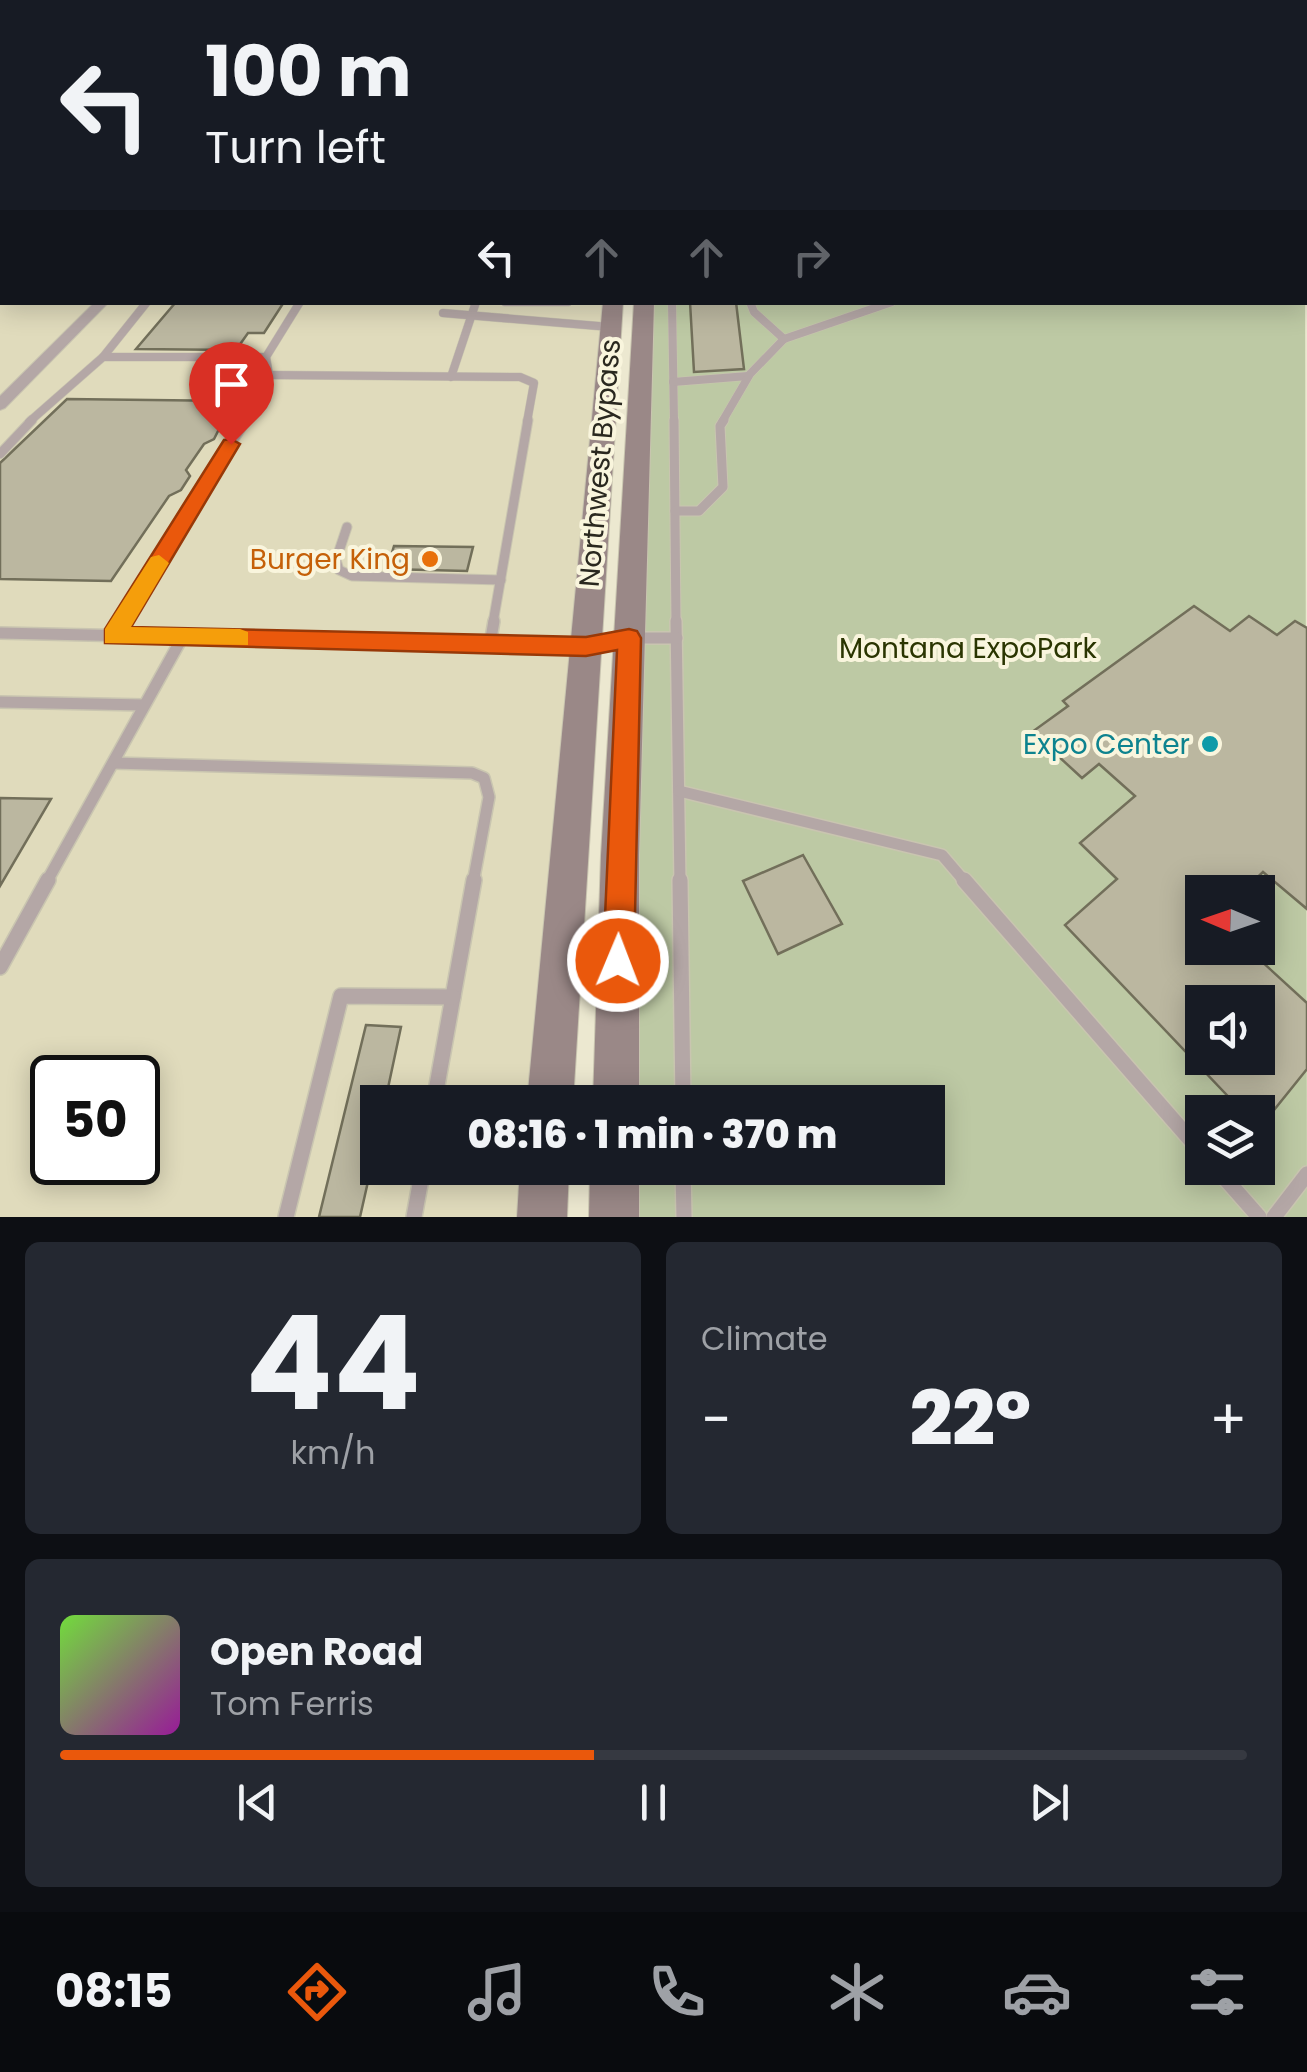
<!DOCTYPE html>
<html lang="en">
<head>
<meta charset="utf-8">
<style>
  body { margin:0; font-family:Poppins,sans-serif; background:#242831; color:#f1f3f6; height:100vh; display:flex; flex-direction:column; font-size:38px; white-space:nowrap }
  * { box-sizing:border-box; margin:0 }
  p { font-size:32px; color:#9ea1a6 }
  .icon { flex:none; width:55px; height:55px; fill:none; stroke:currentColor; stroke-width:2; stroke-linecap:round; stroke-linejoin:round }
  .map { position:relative; height:1217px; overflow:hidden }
  .drawer { display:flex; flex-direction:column; gap:25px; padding:25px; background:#0d0f14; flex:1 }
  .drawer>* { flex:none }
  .banner { position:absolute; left:0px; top:0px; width:1308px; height:305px; box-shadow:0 5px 25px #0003; background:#171b24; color:#f1f3f6; overflow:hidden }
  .needle { width:65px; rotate:272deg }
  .tools { position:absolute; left:1185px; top:875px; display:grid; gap:20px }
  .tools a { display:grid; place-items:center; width:90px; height:90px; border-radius:0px; background:#171b24; box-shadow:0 5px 25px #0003; font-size:50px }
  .speed { position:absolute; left:30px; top:1055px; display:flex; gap:20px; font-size:50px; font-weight:700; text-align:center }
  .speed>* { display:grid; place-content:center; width:130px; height:130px; border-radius:50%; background:#171b24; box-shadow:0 5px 25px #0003; line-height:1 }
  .speed .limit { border:5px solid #111; border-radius:15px; background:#fff; color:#111 }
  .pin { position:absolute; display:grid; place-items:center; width:85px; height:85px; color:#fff; margin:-102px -42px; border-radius:50% 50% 50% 0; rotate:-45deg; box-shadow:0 0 10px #0007 }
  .pin .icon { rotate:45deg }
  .me { position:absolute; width:110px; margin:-55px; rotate:1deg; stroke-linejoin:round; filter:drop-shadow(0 0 8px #0008) }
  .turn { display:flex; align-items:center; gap:35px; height:210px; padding:0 40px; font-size:45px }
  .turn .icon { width:130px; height:130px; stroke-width:2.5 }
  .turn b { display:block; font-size:70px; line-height:85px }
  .lanes { display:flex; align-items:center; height:95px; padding:0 40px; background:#0003; justify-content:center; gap:50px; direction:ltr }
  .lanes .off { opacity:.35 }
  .big { font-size:75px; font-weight:800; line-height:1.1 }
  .drawer .widget { flex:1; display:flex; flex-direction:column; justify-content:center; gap:15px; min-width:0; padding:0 35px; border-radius:15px; background:#242831 }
  .drawer .dial { align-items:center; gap:0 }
  .dial b { font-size:130px; line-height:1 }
  .song { display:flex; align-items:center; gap:30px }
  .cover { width:120px; height:120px; border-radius:15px; background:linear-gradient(135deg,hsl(100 70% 55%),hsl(300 70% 35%)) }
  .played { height:10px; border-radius:5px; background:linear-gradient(90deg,#ea580c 45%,#363941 45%) }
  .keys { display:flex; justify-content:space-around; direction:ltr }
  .heat { display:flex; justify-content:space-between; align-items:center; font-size:55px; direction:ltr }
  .drawer .tiles { flex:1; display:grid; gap:25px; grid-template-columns:1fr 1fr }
  .widget:last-child { grid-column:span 2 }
  .trip { position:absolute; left:360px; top:1085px; width:585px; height:100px; border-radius:0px; background:#171b24; box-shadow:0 5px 25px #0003; font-weight:800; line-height:100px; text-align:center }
  .dock { display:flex; height:160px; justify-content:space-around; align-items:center; background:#090b0e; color:#9ea1a6 }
  .dock .icon { width:70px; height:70px }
  .dock .selected { color:#ea580c }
  .dock b { font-size:45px; color:#f1f3f6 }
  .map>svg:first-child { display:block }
  .built { fill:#e0dbbc; fill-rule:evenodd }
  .green { fill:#bdc9a4; fill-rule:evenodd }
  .building { fill:#bbb7a0; stroke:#726f5a; stroke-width:2.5; fill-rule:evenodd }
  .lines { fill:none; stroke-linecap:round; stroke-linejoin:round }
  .service-far3-casing { stroke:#c9c5b0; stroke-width:9 }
  .service-far2-casing { stroke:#c9c5b0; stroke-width:11 }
  .service-far1-casing { stroke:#c9c5b0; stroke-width:14 }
  .service-casing { stroke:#c9c5b0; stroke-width:18 }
  .minor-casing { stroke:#c9c5b0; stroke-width:2 }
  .secondary-casing { stroke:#c9c5b0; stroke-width:2 }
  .trunk-casing { stroke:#c9c5b0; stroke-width:3 }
  .service-far3 { stroke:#b4a7a6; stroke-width:8 }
  .service-far2 { stroke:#b4a7a6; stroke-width:9 }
  .service-far1 { stroke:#b4a7a6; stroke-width:11 }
  .service { stroke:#b4a7a6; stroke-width:15 }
  .minor { fill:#b4a7a6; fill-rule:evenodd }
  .secondary { fill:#9a8887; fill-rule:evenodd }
  .trunk { fill:#806868; fill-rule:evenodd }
  .route { fill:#ea580c; stroke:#983908; stroke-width:2.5 }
  .slow { fill:#f59e0b }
  .food-dot { fill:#e8710a; stroke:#f9f5dd; stroke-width:4 }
  .culture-dot { fill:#0f9aa8; stroke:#f9f5dd; stroke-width:4 }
  .labels { text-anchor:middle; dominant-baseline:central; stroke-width:8; stroke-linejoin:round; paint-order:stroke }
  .street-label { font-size:28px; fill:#2a281f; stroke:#f9f5dd }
  .food-label { font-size:28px; fill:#c56008; stroke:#f9f5dd; text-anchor:end }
  .park-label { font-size:28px; fill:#2a3501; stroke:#f9f5dd }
  .culture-label { font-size:28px; fill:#0d838f; stroke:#f9f5dd; text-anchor:end }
</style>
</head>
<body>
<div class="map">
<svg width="1307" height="1217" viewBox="0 0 1307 1217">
  <rect width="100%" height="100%" fill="#ece8d0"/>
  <!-- built -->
  <path class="built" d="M0 247 2 302 613 303 551 1102H378V1168H546L542 1217H0ZM52 1078H138V1162H52Z"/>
  <!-- green -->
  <path class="green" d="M1305 245 1307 1217H614L615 1168H928V1102H616L620 855 644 303 1305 302ZM1202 892H1258V948H1202ZM1202 1002H1258V1058H1202ZM1202 1112H1258V1168H1202Z"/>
  <!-- building -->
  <g class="building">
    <path d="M176 302H284L264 333H248L236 350 136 349Z"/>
    <path d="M690 302H736L744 369 694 372Z"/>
    <path d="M67 399 233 401 214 439 204 444 186 470 190 476 181 490 169 496 111 581 0 579V463Z"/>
    <path d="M394 546 473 547 467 571 387 569Z"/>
    <path d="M1194 606 1230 631 1249 616 1277 635 1295 621 1307 628V909L1263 872 1242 892H1202V948H1247L1307 1003V1069L1258 1130V1112H1243L1065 925 1117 879 1080 843 1135 796 1099 764 1082 778 1032 732 1068 706 1063 701ZM1202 1002H1258V1058H1202Z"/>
    <path d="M0 798 51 799 0 886Z"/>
    <path d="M803 855 842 924 778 954 743 881Z"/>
    <path d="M366 1025 401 1027 385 1102H378V1137L360 1217H319Z"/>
  </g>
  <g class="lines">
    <!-- service-far3 casing -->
    <g class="service-far3-casing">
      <g id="service-far3">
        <path d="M505 302H568"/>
        <path d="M672 302 674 422"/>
        <path d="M750 302 754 312 784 339"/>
        <path d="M443 313 610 327"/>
        <path d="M103 357 147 302"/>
        <path d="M269 375 520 377 534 383 527 422"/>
        <path d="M451 377 476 302"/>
        <path d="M673 382 748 376"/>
        <path d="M29 422 103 357H266"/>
        <path d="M244 422 269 375 266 357 300 302"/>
        <path d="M722 422 750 374 784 339 892 302"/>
      </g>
    </g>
    <!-- service-far2 casing -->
    <g class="service-far2-casing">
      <g id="service-far2">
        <path d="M674 420 676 623"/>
        <path d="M0 454 32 420"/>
        <path d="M675 511H699L723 487 720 426 724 420"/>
        <path d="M347 527 336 560 339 570 352 576 501 580"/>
        <path d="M121 623 246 420"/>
        <path d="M493 623 528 420"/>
      </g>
    </g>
    <!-- service-far1 casing -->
    <g class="service-far1-casing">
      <g id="service-far1">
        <path d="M676 621 680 883"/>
        <path d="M0 633 586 646 629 638H677"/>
        <path d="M113 636 122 621"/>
        <path d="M490 644 494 621"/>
        <path d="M0 702 144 705"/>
        <path d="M113 763 472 773 484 778 489 797 473 883"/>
        <path d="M679 791 942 855 966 883"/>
        <path d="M46 883 182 638"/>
      </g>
    </g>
    <!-- service casing -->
    <g class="service-casing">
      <g id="service">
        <path d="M680 880 683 1102"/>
        <path d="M964 880 1202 1153"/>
        <path d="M0 967 48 880"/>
        <path d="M434 1102 474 880"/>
        <path d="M683 1168 684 1217"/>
        <path d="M1216 1168 1259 1217"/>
        <path d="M286 1217 341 996 453 997"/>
        <path d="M414 1217 423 1168"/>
        <path d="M1274 1217 1307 1174"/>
      </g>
    </g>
    <!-- minor casing -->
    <g class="minor-casing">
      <g id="minor">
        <path d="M2 148V154L0 155V149Z"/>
        <path d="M0 243 2 244V250L0 251Z"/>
        <path d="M95 302H109L5 408 0 410V396Z"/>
      </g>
    </g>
    <!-- secondary casing -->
    <g class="secondary-casing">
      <g id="secondary">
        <path d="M603 302H623L573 1102H527Z"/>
        <path d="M634 302H654L639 855V1102H593L601 855Z"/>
        <path d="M520 1168H569L567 1217H517Z"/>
        <path d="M590 1168H639V1217H589Z"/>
      </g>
    </g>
    <!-- trunk casing -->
    <g class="trunk-casing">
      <rect id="trunk" x="1305" y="229" width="2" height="13"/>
    </g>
    <!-- service-far3 -->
    <use href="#service-far3" class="service-far3"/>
    <!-- service-far2 -->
    <use href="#service-far2" class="service-far2"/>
    <!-- service-far1 -->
    <use href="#service-far1" class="service-far1"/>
    <!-- service -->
    <use href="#service" class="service"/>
    <!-- minor -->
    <use href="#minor" class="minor"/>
    <!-- secondary -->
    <use href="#secondary" class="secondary"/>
    <!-- trunk -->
    <use href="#trunk" class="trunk"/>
  </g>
  <!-- sky -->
  <linearGradient id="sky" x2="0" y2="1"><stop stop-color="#81b2de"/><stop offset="0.46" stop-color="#f6f5ea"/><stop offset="1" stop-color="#f6f5ea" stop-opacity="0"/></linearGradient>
  <rect width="1307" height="315" fill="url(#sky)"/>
  <!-- route -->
  <path class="route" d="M231 439 240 444 131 627 586 637 629 629 637 631 641 638 634 961 630 972 618 977 607 972 603 961 617 650 586 656 105 643V629L224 440Z"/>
  <!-- slow -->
  <path class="slow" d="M159 555 169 563 131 627 240 629 248 632V645L105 643V629L151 557Z"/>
  <!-- markers -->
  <circle class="food-dot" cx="430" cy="559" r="10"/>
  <circle class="culture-dot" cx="1210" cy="744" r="10"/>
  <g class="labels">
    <!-- street labels -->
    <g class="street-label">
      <text transform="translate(600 463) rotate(-85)">Northwest Bypass</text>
    </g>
    <!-- food labels -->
    <g class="food-label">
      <text x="410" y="559">Burger King</text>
    </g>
    <!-- park labels -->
    <g class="park-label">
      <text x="968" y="648">Montana ExpoPark</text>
    </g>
    <!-- culture labels -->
    <g class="culture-label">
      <text x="1190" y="744">Expo Center</text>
    </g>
  </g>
</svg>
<div class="tools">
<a><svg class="needle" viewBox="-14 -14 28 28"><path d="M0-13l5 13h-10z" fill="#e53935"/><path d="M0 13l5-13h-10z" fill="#9ea1a6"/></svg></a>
<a><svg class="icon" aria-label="sound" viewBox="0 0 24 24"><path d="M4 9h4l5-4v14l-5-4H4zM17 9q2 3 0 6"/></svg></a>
<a><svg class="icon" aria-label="layers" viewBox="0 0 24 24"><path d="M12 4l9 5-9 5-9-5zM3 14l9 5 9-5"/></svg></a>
</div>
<div class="speed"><div class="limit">50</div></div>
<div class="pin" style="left:231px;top:444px;background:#d93025"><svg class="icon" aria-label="arrive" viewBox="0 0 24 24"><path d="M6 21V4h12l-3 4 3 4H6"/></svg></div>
<svg class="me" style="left:618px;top:961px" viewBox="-20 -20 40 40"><circle r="17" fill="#ea580c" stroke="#fff" stroke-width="3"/><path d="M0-11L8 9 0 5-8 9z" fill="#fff"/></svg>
<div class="trip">08:16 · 1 min · 370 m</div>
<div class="banner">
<div class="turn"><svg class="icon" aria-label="left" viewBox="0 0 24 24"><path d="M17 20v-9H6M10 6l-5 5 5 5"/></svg><div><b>100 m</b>Turn left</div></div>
<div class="lanes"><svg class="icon" aria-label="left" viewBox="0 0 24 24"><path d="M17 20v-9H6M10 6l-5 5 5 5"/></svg><svg class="icon off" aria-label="ahead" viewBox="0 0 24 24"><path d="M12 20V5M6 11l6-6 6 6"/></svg><svg class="icon off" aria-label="ahead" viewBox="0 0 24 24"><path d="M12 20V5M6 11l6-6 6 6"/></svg><svg class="icon off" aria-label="right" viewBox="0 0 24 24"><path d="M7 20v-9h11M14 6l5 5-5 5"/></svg></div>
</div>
</div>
<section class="drawer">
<div class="tiles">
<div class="widget dial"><b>44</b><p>km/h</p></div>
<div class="widget"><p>Climate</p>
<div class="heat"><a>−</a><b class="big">22°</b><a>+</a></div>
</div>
<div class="widget">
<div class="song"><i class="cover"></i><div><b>Open Road</b><p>Tom Ferris</p></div></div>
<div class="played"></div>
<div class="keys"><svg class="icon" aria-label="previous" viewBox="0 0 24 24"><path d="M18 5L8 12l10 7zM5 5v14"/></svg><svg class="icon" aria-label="pause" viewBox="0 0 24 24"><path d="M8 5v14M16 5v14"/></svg><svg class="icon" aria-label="next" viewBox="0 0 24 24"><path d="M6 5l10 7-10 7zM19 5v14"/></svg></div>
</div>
</div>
</section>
<nav class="dock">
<b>08:15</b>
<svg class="icon selected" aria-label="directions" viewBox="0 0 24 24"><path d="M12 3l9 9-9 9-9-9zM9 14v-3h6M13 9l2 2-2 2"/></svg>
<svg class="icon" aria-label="music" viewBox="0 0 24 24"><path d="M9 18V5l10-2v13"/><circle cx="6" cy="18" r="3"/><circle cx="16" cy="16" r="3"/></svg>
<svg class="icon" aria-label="phone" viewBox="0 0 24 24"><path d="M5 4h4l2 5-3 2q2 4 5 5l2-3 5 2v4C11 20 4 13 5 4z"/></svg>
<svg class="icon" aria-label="climate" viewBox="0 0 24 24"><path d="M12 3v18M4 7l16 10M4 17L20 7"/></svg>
<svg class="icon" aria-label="car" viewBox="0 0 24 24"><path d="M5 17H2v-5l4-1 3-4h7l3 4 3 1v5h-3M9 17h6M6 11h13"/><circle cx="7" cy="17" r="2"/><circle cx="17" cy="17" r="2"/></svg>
<svg class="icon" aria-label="filters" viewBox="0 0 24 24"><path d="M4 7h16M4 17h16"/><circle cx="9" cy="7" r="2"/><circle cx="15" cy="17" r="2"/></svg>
</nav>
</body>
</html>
